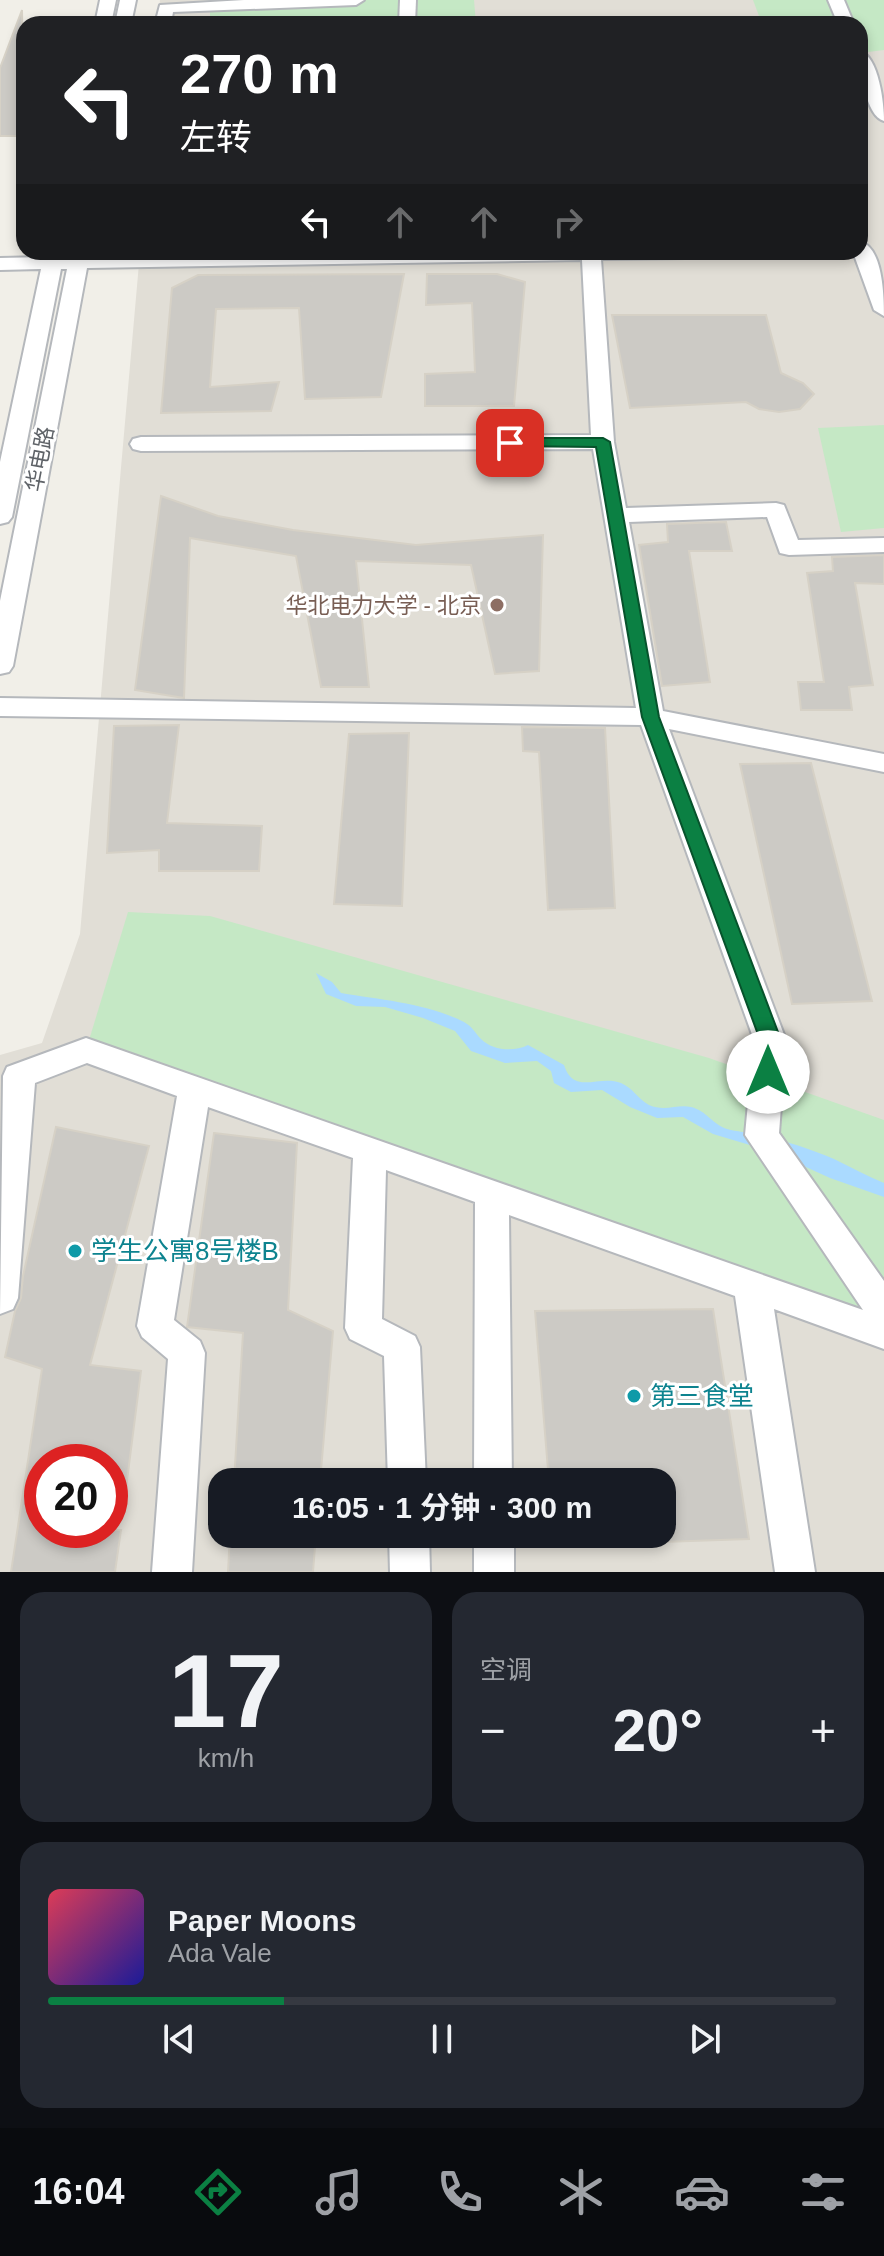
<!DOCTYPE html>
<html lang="zh">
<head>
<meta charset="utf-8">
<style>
  body { margin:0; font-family:Helvetica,"Noto Sans SC",sans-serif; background:#242831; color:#f1f3f6; height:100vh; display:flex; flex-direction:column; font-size:30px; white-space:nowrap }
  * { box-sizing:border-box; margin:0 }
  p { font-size:26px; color:#9ea1a6 }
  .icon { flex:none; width:44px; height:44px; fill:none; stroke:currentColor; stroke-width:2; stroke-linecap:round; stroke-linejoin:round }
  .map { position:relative; height:1572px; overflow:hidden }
  .drawer { display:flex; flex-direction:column; gap:20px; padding:20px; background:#0d0f14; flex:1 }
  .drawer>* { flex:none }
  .guide { position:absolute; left:16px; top:16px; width:852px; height:244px; border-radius:24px; box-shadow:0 4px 12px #0003; background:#202124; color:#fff; overflow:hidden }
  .speed { position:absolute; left:24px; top:1444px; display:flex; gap:16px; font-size:40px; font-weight:700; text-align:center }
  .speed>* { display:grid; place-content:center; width:104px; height:104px; border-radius:50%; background:#171b24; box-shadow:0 4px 12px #0003; line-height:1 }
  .speed .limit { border:12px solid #d22; background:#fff; color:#111 }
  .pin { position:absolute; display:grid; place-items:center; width:68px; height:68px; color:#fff; margin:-34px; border-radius:16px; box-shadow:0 4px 12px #0006 }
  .me { position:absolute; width:88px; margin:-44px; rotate:0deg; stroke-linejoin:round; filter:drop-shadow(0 0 6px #0008) }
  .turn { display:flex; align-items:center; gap:28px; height:168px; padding:0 32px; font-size:36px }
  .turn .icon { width:104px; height:104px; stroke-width:2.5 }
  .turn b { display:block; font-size:56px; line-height:68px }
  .lanes { display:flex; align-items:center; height:76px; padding:0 32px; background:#0003; justify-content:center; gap:40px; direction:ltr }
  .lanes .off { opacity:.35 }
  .big { font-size:60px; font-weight:700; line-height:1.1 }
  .drawer .widget { flex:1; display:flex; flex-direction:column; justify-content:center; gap:12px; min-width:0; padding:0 28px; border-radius:24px; background:#242831 }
  .drawer .dial { align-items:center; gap:0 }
  .dial b { font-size:104px; line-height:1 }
  .song { display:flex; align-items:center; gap:24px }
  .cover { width:96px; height:96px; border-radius:12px; background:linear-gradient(135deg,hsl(350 70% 55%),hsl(240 70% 35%)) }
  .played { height:8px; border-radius:4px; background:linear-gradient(90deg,#0b8043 30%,#363941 30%) }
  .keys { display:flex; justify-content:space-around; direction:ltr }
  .heat { display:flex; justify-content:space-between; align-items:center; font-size:44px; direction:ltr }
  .drawer .tiles { flex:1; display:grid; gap:20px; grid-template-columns:1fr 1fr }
  .widget:last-child { grid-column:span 2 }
  .trip { position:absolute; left:208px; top:1468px; width:468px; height:80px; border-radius:24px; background:#171b24; box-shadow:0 4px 12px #0003; font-weight:700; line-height:80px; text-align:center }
  .dock { display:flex; height:128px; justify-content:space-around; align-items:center; background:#090b0e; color:#9ea1a6 }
  .dock .icon { width:56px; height:56px }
  .dock .active { color:#0b8043 }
  .dock b { font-size:36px; color:#f1f3f6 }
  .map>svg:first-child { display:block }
  .education { fill:#e1ded6; fill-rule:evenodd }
  .green { fill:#c5e8c5 }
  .water { fill:#aadaff }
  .building { fill:#cccac5; stroke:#d6d1c6; stroke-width:2 }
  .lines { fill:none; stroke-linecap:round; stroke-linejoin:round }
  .minor-casing { stroke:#b5b8bc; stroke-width:4 }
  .minor { fill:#fff; fill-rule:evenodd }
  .route { fill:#0b8043; stroke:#07532c; stroke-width:2 }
  .education-dot { fill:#8d6e63; stroke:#fff; stroke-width:3 }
  .culture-dot { fill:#0f9aa8; stroke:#fff; stroke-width:3 }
  .labels { text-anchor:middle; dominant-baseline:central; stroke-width:6; stroke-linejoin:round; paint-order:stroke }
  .street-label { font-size:22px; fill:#5f6368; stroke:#fff }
  .education-label { font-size:22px; fill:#785e54; stroke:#fff; text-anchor:end }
  .near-culture-label { font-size:26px; fill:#0d838f; stroke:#fff; text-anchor:start }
</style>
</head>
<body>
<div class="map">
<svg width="884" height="1572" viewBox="0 0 884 1572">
  <rect width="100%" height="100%" fill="#f1efe8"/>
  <!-- education -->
  <path class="education" d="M160 0H884V1572H0V1055L42 1043 80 934 140 252H860V24H158ZM42 1462H110V1530H42ZM222 1482H662V1534H222Z"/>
  <!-- green -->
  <g class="green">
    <path d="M210 0H474L476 24H210Z"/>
    <path d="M753 0H884V50L860 53V24H762Z"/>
    <path d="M884 425V528L841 532 818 428Z"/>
    <path d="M128 912 210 916 709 1058 884 1120V1330L86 1050Z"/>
  </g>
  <!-- water -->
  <path class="water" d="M316 973 332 982 341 993C382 1000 426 1003 464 1022 473 1027 474 1032 481 1039 493 1051 514 1052 528 1045L564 1065C574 1096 599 1074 621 1083 633 1088 638 1099 649 1105 665 1112 677 1104 691 1107 707 1111 712 1124 727 1129 737 1132 748 1132 757 1134 782 1140 811 1149 834 1159 851 1167 867 1176 884 1183V1197L830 1178 773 1152 713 1134 683 1117 657 1118 630 1107 602 1090 571 1092 554 1083 551 1071 537 1061 505 1063 471 1051 455 1031 423 1018 385 1007 356 1006 326 994Z"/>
  <!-- building -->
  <g class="building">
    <path d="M22 10 24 128 21 136H0V68Z"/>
    <path d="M404 274 381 397 305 399 299 308 216 309 210 387 279 382 271 411 161 413 172 288 198 275Z"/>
    <path d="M427 274H497L525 282 514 406H425V374L475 372 472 303 426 305Z"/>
    <path d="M612 315H766L781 373 803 383 814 394 800 409 779 412 759 409 746 402 630 408Z"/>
    <path d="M161 496 218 516 293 530 416 545 543 535 539 671 495 674 471 565 356 561 369 687H321L296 556 190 538 184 698 135 690Z"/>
    <path d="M726 522 732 551H689L710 682 662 686 639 545 668 542 667 524Z"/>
    <path d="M884 555V584L855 583 873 685 849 687 852 710H801L798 682H824L807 573 833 571 832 557Z"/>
    <path d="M179 725 167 823 262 826 259 871H159V850L107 853 114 726Z"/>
    <path d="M522 727 605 728 615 908 548 910 539 752 523 751Z"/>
    <path d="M409 733 402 906 334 904 349 734Z"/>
    <path d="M811 763 872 1001 792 1004 740 764Z"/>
    <path d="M56 1127 149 1146 90 1365 141 1371 123 1512 110 1511V1462H42V1530H121L115 1572H11L42 1369 5 1357 15 1311 21 1298 23 1276Z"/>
    <path d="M214 1133 297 1143 288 1310 333 1331 320 1482H234L243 1333 187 1327Z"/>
    <path d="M713 1309 749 1539 662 1542V1482H549L535 1311Z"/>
    <path d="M230 1534H316L313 1572H228Z"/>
  </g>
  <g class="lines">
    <!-- minor casing -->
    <g class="minor-casing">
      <g id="minor">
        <path d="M100 0H116L111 24H95Z"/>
        <path d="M120 0H136L131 24H115Z"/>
        <path d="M244 0H364L356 5 173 12 171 24H155L160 5Z"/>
        <path d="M400 0H416L415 24H399Z"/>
        <path d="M828 0H844L854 24H838Z"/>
        <path d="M860 51C879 57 884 104 884 121 865 116 860 68 860 51Z"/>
        <path d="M861 242C883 248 884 297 884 316L874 310 853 252H860Z"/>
        <path d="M45 252H65L64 257H69L70 252H90L89 257 348 252H696L686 258 601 259 614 442 626 508 776 503 784 505 798 540 884 538V552L789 555 780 553 767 517 629 522 663 711 884 754V772L669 729 786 1040 779 1133 884 1281V1349L774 1309 815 1572H775L735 1296 509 1215 512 1482H474L475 1202 386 1170 382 1319 415 1336 420 1347 426 1482H388L384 1356 350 1339 345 1328 353 1158 208 1107 174 1320 200 1341 205 1353 192 1572H152L168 1359 142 1337 137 1326 177 1096 87 1063 35 1083 18 1298 13 1309 0 1314 3 1076 7 1067 86 1038 863 1310 745 1135 754 1040 641 725 0 716V698L636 708 593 449 141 451 133 449 130 444 133 439 141 437 591 435 582 260 87 268 13 666 9 672 0 674V601L67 269H61L12 517 8 522 0 524V462L41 269 0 270V258L44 257Z"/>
        <path d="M389 1534H429L430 1572H390Z"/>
        <rect x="474" y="1534" width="40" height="38"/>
      </g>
    </g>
    <!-- minor -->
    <use href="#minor" class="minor"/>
  </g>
  <!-- route -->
  <path class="route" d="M510 438H603L610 442 659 717 781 1040 775 1077 768 1080 760 1077 757 1072 760 1040 642 717 596 447 505 446V440Z"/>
  <!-- markers -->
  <circle class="education-dot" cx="497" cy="605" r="8"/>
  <g class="culture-dot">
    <circle cx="75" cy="1251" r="8"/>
    <circle cx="634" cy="1396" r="8"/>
  </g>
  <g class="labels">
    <!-- street labels -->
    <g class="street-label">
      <text transform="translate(40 459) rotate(-79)">华电路</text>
    </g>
    <!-- education labels -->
    <g class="education-label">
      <text x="481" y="605">华北电力大学 - 北京</text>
    </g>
    <!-- near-culture labels -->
    <g class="near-culture-label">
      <text x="91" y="1251">学生公寓8号楼B</text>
      <text x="650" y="1396">第三食堂</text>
    </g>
  </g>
</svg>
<div class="speed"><div class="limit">20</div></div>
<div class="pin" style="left:510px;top:443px;background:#d93025"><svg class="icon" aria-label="arrive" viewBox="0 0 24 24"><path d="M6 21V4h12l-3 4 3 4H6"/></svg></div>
<svg class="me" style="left:768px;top:1072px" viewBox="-20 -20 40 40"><circle r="19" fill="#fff"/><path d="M0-13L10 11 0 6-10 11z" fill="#0b8043"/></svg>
<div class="trip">16:05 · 1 分钟 · 300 m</div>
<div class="guide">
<div class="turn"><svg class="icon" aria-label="left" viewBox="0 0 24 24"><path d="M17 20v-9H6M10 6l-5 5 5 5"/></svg><div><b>270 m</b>左转</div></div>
<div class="lanes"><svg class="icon" aria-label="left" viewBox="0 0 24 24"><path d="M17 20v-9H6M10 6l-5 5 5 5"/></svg><svg class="icon off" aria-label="ahead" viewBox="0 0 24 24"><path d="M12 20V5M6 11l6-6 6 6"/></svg><svg class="icon off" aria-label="ahead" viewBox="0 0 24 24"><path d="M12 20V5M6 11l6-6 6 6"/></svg><svg class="icon off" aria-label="right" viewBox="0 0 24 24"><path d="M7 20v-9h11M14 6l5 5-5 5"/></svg></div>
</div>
</div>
<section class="drawer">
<div class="tiles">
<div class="widget dial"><b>17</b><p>km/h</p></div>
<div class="widget"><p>空调</p>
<div class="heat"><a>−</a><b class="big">20°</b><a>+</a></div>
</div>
<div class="widget">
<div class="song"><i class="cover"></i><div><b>Paper Moons</b><p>Ada Vale</p></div></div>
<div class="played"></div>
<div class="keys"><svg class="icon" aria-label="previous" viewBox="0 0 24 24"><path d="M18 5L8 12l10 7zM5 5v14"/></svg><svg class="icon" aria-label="pause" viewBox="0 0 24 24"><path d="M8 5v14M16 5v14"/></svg><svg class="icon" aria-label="next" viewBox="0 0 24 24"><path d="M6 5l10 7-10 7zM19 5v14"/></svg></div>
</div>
</div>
</section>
<nav class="dock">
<b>16:04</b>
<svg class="icon active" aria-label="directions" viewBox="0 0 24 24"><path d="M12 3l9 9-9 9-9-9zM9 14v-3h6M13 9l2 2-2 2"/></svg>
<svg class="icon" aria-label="music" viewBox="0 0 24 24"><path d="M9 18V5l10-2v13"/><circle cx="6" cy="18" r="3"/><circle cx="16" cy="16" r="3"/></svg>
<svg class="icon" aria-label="phone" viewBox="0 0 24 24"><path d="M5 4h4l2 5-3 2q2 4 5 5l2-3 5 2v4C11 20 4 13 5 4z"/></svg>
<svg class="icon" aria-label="climate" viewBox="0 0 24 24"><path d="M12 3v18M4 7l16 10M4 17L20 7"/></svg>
<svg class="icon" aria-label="car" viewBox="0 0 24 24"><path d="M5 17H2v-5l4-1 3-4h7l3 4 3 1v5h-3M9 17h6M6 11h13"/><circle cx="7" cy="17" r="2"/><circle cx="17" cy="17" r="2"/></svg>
<svg class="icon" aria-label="filters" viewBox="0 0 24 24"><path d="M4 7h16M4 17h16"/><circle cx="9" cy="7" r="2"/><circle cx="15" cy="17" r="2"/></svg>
</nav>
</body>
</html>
